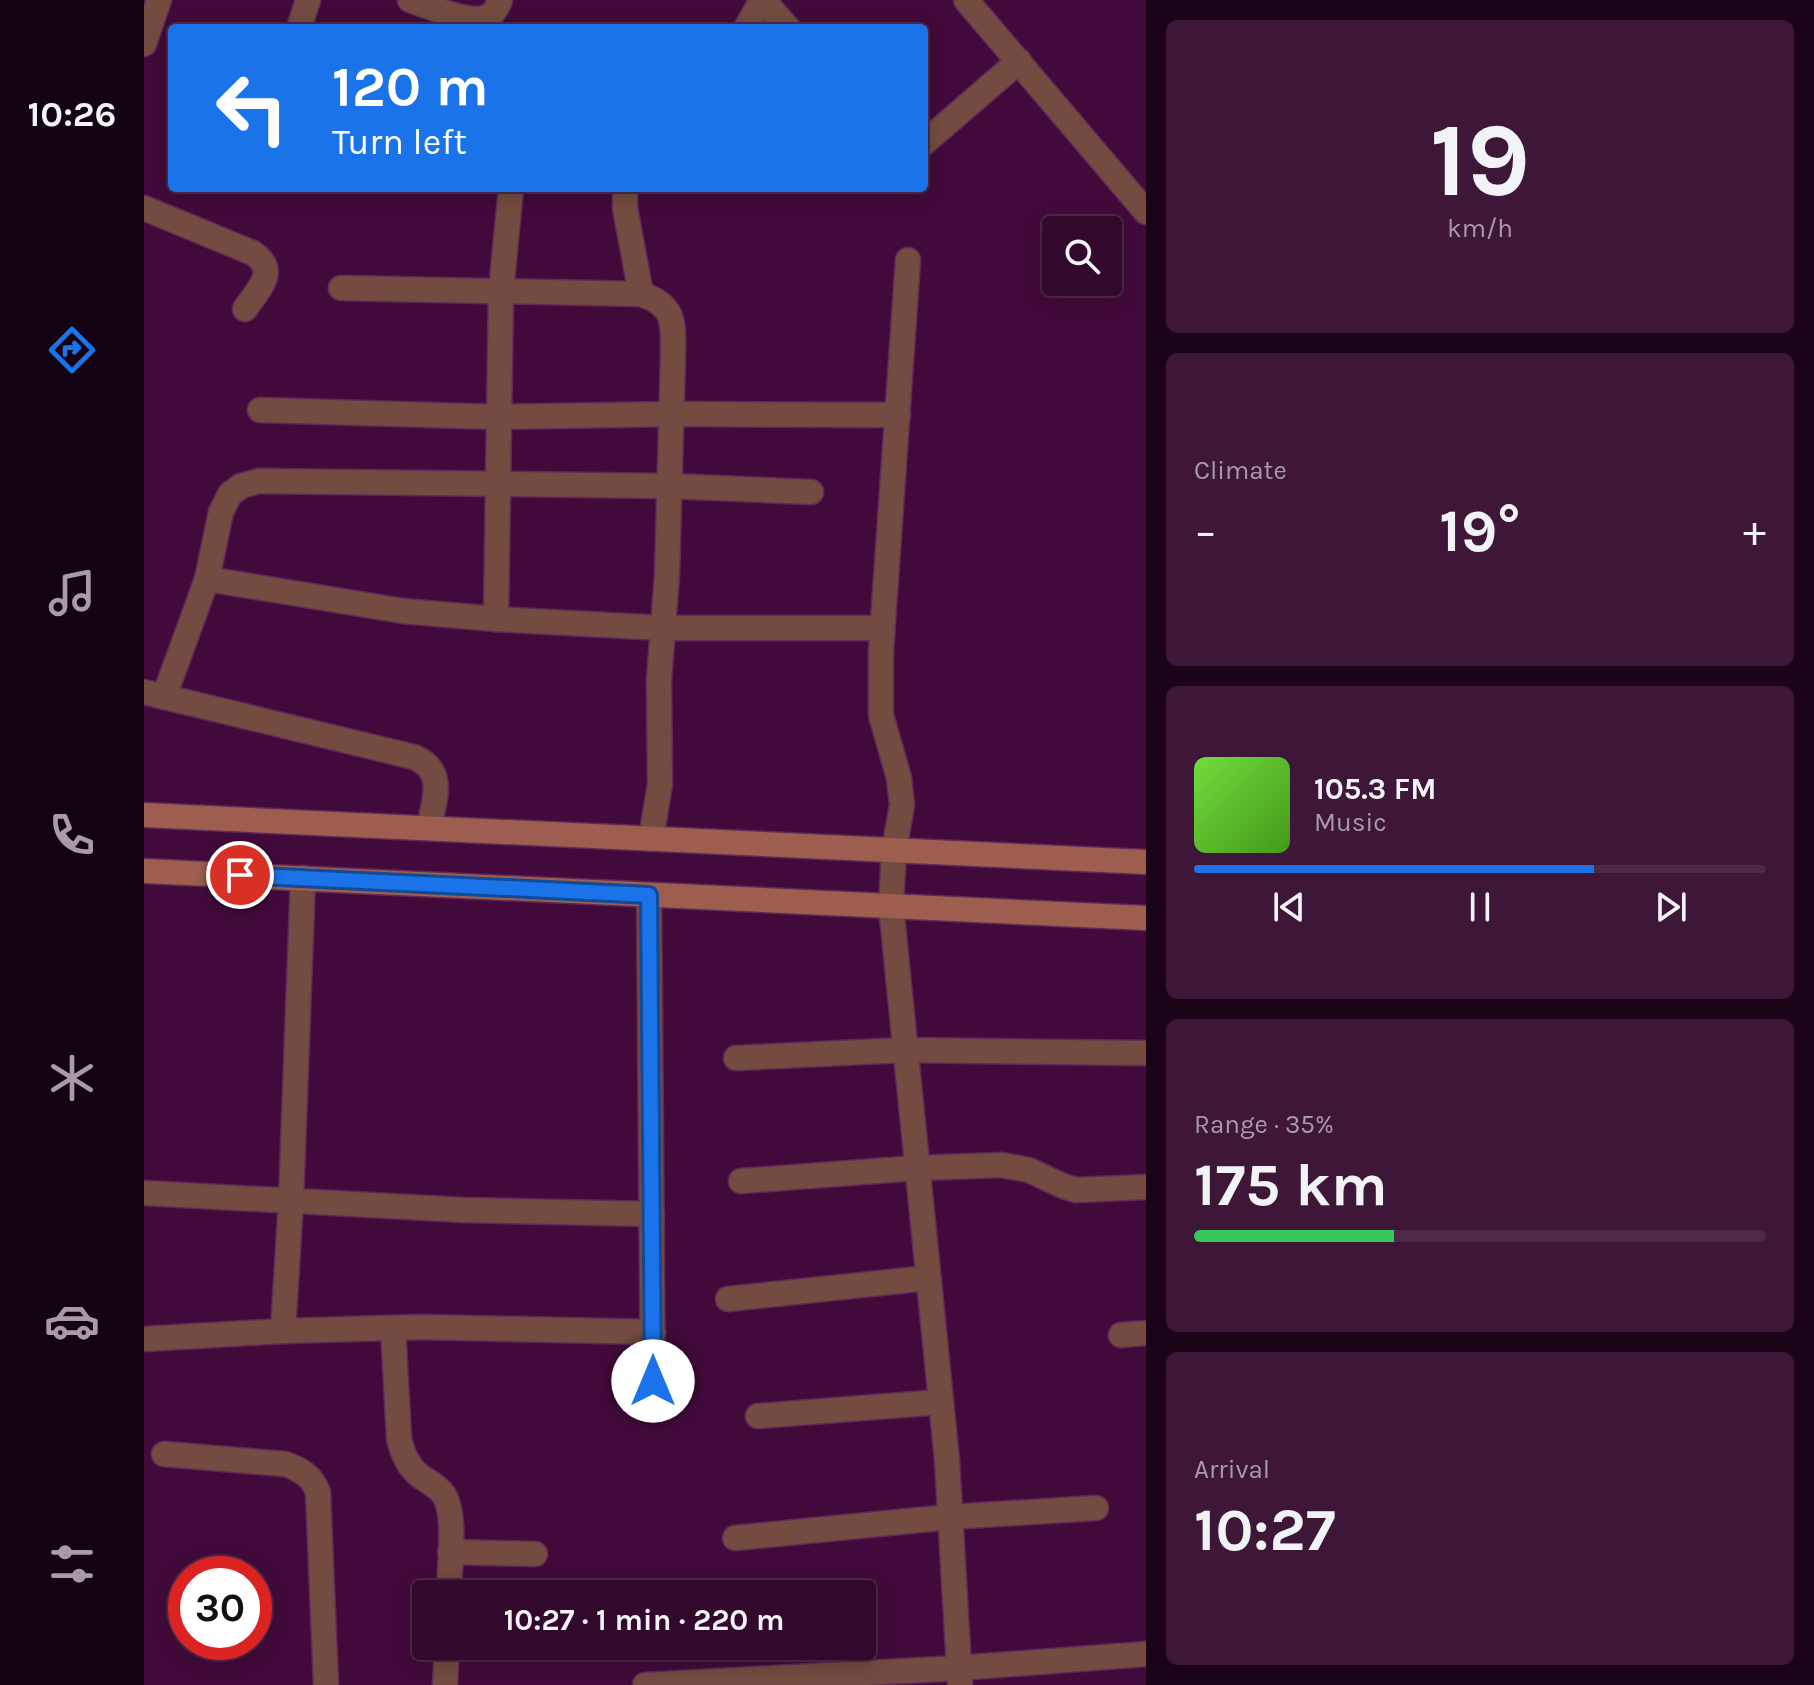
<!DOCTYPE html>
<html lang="en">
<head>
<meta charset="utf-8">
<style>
  body { margin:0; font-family:Karla,sans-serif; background:#3d1638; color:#f1f3f6; height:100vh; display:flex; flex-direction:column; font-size:30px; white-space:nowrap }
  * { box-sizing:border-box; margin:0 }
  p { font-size:26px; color:#a89aa9 }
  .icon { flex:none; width:44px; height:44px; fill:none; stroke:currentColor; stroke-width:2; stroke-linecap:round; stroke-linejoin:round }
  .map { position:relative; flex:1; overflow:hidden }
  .details { display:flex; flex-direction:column; gap:20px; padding:20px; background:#1c0418; width:668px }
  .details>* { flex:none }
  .top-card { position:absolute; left:24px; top:24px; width:760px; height:168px; border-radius:8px; box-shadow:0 4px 20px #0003,0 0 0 2px #4d2948; background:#1a73e8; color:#fff; overflow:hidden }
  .controls { position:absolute; left:898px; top:216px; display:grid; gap:16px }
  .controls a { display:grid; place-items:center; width:80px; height:80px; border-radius:8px; background:#32082c; box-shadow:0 4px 20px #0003,0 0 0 2px #4d2948; font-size:40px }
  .speed { position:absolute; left:24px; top:1556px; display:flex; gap:16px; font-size:40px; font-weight:700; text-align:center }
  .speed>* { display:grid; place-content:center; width:104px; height:104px; border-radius:50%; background:#32082c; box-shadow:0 4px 20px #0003,0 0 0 2px #4d2948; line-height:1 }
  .speed .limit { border:12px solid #d22; background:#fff; color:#111 }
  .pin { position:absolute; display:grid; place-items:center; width:68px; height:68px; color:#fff; margin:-34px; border:4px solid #fff; border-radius:50%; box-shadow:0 2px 8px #0007 }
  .me { position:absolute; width:88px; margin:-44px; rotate:0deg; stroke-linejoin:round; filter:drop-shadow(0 0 6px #0008) }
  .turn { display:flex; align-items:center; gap:28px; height:168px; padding:0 32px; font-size:36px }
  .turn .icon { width:104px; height:104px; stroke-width:2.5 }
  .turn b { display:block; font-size:56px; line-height:68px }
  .big { font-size:60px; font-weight:700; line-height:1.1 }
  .details .card { flex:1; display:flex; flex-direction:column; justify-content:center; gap:12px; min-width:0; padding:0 28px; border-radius:12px; background:#3d1638 }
  .details .dial { align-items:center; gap:0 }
  .dial b { font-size:104px; line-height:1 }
  .song { display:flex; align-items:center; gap:24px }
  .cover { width:96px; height:96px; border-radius:12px; background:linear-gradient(135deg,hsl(100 70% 55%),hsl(100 70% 35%)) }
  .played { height:8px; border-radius:4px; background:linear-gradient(90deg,#1a73e8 70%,#4d2948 70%) }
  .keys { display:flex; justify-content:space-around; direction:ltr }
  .heat { display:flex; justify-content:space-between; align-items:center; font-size:44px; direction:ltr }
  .charge { height:12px; border-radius:6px; background:linear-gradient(90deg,#34c759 35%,#4d2948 0) }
  .trip { position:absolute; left:268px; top:1580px; width:464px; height:80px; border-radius:8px; background:#32082c; box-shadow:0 4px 20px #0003,0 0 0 2px #4d2948; font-weight:700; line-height:80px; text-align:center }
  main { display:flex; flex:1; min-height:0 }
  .dock { display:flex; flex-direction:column; width:144px; justify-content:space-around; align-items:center; background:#140312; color:#a89aa9 }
  .dock .icon { width:56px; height:56px }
  .dock .on { color:#1a73e8 }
  .dock b { font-size:36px; color:#f1f3f6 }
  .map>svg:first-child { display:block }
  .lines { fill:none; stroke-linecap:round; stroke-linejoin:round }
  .minor-casing { stroke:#5f2a57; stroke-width:27 }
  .secondary-casing { stroke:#5f2a57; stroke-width:27 }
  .minor { stroke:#734b41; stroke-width:24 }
  .secondary { stroke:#9d5e4f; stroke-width:24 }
  .route-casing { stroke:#114b97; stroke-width:20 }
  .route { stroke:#1a73e8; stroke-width:14 }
</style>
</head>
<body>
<main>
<nav class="dock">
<b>10:26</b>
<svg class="icon on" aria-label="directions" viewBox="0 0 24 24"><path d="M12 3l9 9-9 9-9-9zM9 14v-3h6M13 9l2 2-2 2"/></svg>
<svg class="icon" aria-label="music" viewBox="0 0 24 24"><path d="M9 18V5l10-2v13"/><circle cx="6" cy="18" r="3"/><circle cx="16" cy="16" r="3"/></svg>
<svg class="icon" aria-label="phone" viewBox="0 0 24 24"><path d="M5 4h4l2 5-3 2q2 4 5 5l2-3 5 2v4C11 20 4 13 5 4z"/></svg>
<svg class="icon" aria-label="climate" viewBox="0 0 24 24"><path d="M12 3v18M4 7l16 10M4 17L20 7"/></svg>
<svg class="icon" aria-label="car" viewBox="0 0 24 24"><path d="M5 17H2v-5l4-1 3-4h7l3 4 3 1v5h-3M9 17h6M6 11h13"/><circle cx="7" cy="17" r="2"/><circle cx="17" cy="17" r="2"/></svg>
<svg class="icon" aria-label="filters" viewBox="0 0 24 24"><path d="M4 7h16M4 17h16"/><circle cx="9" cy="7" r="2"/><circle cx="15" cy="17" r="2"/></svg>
</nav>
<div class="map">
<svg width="1002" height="1685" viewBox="0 0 1002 1685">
  <rect width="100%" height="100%" fill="#420a3a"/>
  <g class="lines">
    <!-- minor casing -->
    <g class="minor-casing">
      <g id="minor">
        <path d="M266 0C284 6 321 23 340 18 349 16 353 8 356 0"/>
        <path d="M619 0 644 28"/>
        <path d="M822 0 1002 212"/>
        <path d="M155 28 164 0"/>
        <path d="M602 28 618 0"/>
        <path d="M0 44 15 0"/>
        <path d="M780 143 875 61"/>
        <path d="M481 188V208L497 294"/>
        <path d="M0 208 109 253C135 271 115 288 101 309"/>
        <path d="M764 260 737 651V715L755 778 758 805 750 850 747 906 803 1460 816 1685"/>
        <path d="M197 288 497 294C533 306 529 324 529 357L523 575 515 680 516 784 507 839"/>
        <path d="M116 410 355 417 528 414 754 415"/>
        <path d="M63 579 259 611 352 619 519 628H738"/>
        <path d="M352 619 357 291 367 188"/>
        <path d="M0 692 270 757C303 771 290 800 285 828"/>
        <path d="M20 697 63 579 77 512 86 494 97 486 115 481 526 486 667 492"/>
        <path d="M505 895 509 1405"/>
        <path d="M592 1058 761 1050 1002 1053"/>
        <path d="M597 1181 773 1168 858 1165 885 1170 919 1186 932 1190 1002 1187"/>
        <path d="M0 1193 320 1210 508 1214"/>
        <path d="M584 1299 784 1278"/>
        <path d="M249 1328 255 1438C258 1452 263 1466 276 1476 284 1482 293 1485 300 1495 313 1516 305 1568 305 1594"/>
        <path d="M139 1331 147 1200 159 878"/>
        <path d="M977 1335 1002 1333"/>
        <path d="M0 1339 139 1331 277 1327 509 1332"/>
        <path d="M614 1416 797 1402"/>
        <path d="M20 1454 141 1464C156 1469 168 1476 174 1492L182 1685"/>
        <path d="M591 1538 806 1517 952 1508"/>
        <path d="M306 1552 391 1554"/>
        <path d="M301 1685 303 1646"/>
        <path d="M501 1685 815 1668 1002 1654"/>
      </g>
    </g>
    <!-- secondary casing -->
    <g class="secondary-casing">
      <g id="secondary">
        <path d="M0 815 1002 862"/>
        <path d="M0 871 1002 918"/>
      </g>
    </g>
    <!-- minor -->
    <use href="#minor" class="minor"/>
    <!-- secondary -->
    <use href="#secondary" class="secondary"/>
  </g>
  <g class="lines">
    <!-- route casing -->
    <g class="route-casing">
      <path id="route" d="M96 875 505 895 509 1381"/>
    </g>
    <!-- route -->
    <use href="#route" class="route"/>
  </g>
</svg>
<div class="controls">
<a><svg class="icon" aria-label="search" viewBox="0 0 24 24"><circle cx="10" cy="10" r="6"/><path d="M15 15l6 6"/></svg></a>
</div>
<div class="speed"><div class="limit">30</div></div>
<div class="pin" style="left:96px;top:875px;background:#d93025"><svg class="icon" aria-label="arrive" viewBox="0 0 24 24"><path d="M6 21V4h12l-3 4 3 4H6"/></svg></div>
<svg class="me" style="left:509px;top:1381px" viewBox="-20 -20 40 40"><circle r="19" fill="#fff"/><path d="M0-13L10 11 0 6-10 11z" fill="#1a73e8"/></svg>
<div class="trip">10:27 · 1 min · 220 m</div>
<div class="top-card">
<div class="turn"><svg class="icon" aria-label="left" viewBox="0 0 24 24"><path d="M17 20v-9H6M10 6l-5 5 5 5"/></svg><div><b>120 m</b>Turn left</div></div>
</div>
</div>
<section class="details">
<div class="card dial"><b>19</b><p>km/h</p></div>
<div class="card"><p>Climate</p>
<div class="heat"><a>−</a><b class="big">19°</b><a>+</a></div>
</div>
<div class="card">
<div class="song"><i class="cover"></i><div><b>105.3 FM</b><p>Music</p></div></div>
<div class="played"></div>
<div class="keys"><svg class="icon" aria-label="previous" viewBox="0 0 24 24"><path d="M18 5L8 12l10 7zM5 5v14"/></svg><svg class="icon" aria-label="pause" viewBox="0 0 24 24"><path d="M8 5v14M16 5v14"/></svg><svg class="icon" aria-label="next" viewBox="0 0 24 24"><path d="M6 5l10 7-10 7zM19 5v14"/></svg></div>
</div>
<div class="card"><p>Range · 35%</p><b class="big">175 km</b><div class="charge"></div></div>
<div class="card"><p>Arrival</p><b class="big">10:27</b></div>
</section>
</main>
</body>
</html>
